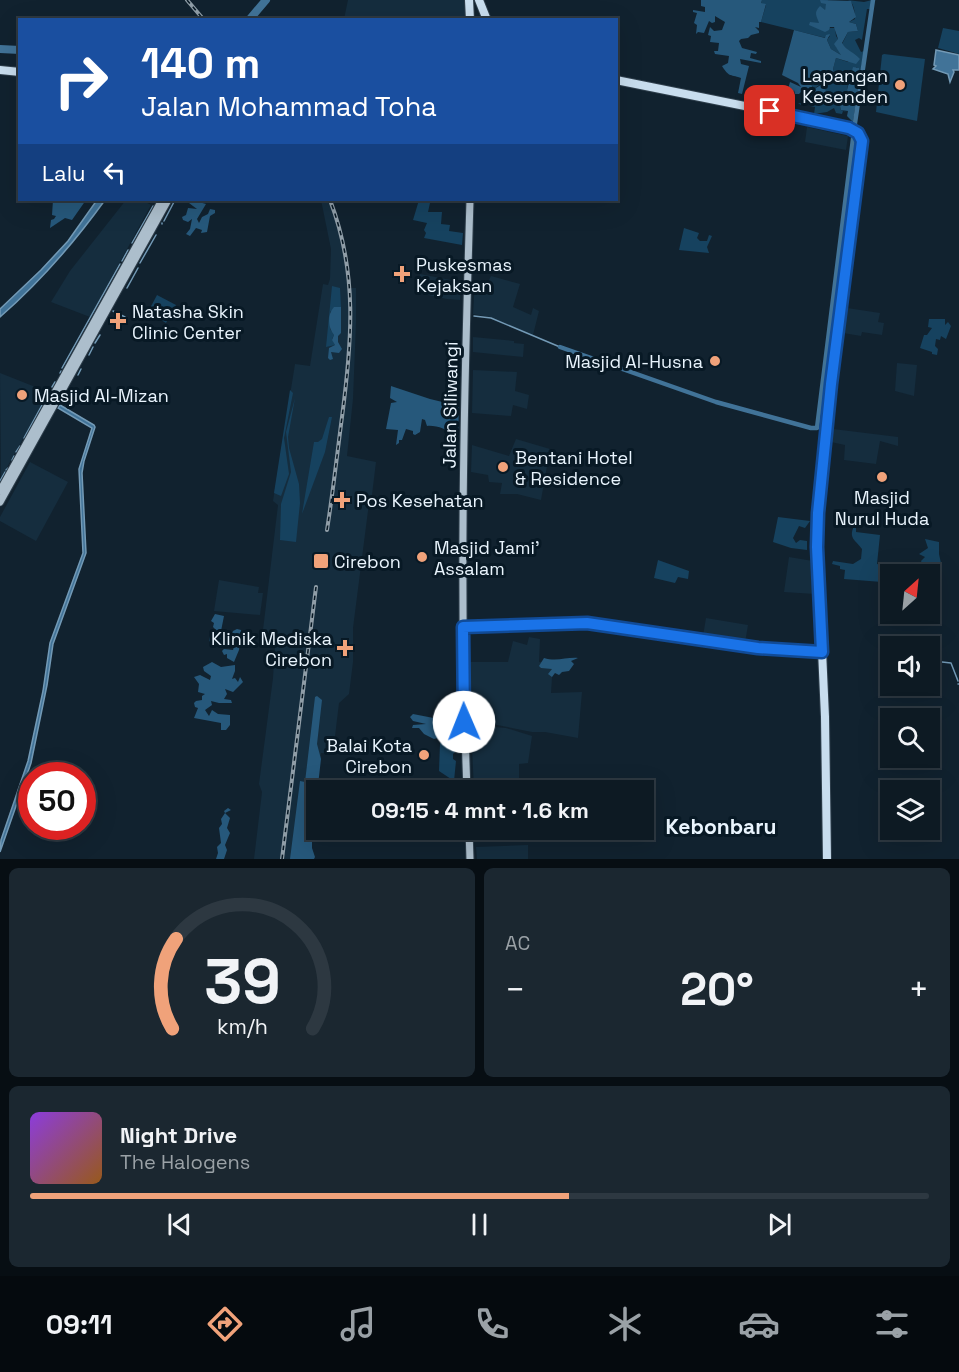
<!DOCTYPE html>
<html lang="id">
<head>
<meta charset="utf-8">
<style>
  body { margin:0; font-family:"Space Grotesk",sans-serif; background:#1b2730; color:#f1f3f6; height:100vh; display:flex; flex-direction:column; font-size:22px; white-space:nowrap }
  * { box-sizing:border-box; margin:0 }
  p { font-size:20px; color:#9aa1a6 }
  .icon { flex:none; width:33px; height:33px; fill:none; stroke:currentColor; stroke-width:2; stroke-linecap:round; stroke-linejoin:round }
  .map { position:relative; height:859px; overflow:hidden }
  .sheet { display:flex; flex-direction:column; gap:9px; padding:9px; background:#070e13; flex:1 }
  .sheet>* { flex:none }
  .guide { position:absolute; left:18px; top:18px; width:600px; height:183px; border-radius:0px; box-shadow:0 6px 24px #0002,0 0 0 2px #2d3841; background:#1a4fa0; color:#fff; overflow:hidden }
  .needle { width:39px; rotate:27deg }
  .controls { position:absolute; left:880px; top:564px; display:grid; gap:12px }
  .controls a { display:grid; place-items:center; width:60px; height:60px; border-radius:0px; background:#0d1a23; box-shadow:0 6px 24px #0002,0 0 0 2px #2d3841; font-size:30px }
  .speed { position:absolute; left:18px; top:762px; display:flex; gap:12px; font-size:30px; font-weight:700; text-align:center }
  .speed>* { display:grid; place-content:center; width:78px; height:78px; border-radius:50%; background:#0d1a23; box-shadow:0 6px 24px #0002,0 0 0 2px #2d3841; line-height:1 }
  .speed .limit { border:9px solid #d22; background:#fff; color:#111 }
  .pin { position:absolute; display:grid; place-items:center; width:51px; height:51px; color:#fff; margin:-26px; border-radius:12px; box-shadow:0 3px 9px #0006 }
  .me { position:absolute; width:66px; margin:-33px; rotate:359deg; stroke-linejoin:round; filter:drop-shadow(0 0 4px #0008) }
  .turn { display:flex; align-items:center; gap:21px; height:126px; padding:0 24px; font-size:27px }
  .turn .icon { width:78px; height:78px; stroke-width:2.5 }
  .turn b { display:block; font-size:42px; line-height:51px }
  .then { display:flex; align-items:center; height:57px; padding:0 24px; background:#0003; gap:12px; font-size:22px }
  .big { font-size:45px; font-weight:800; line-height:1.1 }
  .sheet .tile { flex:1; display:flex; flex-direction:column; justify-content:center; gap:9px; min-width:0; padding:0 21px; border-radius:9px; background:#1b2730 }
  .sheet .dial { align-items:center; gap:0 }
  .dial svg { height:156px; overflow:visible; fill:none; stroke:#2d3841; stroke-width:7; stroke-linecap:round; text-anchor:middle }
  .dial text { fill:#f1f3f6; stroke:none }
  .song { display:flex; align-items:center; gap:18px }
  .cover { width:72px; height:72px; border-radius:9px; background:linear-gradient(135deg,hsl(270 70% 55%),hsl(30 70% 35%)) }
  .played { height:6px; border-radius:3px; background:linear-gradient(90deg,#f0a27a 60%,#2d3841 60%) }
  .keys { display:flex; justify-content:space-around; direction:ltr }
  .heat { display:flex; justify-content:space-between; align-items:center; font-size:33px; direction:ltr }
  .sheet .tiles { flex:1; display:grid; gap:9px; grid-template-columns:1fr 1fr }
  .tile:last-child { grid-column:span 2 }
  .trip { position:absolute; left:306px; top:780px; width:348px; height:60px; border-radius:0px; background:#0d1a23; box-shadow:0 6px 24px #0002,0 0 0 2px #2d3841; font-weight:800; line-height:60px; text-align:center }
  .tabs { display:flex; height:96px; justify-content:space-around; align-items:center; background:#050a0e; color:#9aa1a6 }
  .tabs .icon { width:42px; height:42px }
  .tabs .selected { color:#f0a27a }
  .tabs b { font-size:27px; color:#f1f3f6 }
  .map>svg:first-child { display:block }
  .built { fill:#152d3e }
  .green { fill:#16425f }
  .forest { fill:#26587b }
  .water { fill:#417398; stroke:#739ab6; stroke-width:1.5 }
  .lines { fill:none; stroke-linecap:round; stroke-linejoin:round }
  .stream { stroke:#739ab6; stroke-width:1.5 }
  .canal { stroke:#417398; stroke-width:4.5 }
  .river { stroke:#417398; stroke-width:8 }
  .minor-casing { stroke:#2f3f4c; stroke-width:8 }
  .major-casing { stroke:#2f3f4c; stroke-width:9 }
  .highway-casing { stroke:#2f3f4c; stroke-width:10 }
  .minor { stroke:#666e75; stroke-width:5 }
  .major { stroke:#acbecc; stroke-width:7 }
  .highway { stroke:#c8ddee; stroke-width:8 }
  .rail-casing { stroke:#8f9da7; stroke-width:4 }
  .rail { stroke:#081925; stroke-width:1.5; stroke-dasharray:4.5; stroke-linecap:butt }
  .route-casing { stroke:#114b97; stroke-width:15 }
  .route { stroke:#1a73e8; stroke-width:10 }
  .poi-dot { fill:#f0a27a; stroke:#081925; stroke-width:2 }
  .labels { text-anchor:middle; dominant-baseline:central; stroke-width:6; stroke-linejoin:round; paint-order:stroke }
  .poi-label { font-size:18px; fill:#e9f4fd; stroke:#081925; text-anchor:start }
  .street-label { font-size:18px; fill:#e9f4fd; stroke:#081925 }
  .quarter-label { font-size:21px; font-weight:bold; fill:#e9f4fd; stroke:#081925 }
</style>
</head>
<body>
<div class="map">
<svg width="959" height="859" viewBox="0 0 959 859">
  <rect width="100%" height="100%" fill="#11222f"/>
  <!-- built -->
  <g class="built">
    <path d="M348 0H465V19H344Z"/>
    <path d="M807 127 848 136 846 150 805 142Z"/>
    <path d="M126 200H142L151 205 90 317 51 302 70 271Z"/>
    <path d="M321 200H332L345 244 351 288H356V323L353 399 347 456 376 462 371 503H369L353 628V662L349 694 339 703 333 753H321L308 859H254L262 792 259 784 273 678 275 646 263 630 278 505 273 501 295 364 310 366 323 284 328 285 330 279 331 249Z"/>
    <path d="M420 274 461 282 460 300 447 299 419 293Z"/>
    <path d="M491 276 520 284 513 307 531 315 533 308 539 311 533 335 490 317 473 314 475 281 487 284Z"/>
    <path d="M847 308 880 313 878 322 884 323 882 335 862 332 861 336 843 333Z"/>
    <path d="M473 337 514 341V343L524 344 523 357 473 352Z"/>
    <path d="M897 363 917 365 914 396 895 391Z"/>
    <path d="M473 370 517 372 515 391 529 395 527 409 513 405 511 416 472 413Z"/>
    <path d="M0 373 38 388 37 391 47 396 1 478Z"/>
    <path d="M833 429 898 437V446L880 441 876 464 844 460 845 445 831 442Z"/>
    <path d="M516 439 550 449 541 500 517 494H500L502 483 489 482 488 475 471 472 472 445 509 456Z"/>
    <path d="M30 462 68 482 36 541 0 521V517Z"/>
    <path d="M789 557 813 561 815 594 784 592Z"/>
    <path d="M219 580 259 587 258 593H263L260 615 214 611Z"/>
    <path d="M706 618 748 625 745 643 703 636Z"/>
    <path d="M529 637 540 639 539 662 553 663 551 693 582 692 578 738 545 732H532L492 724H471L470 662H508L513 641 527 645Z"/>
    <path d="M471 725 506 728 532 736 528 763 519 764V790H474Z"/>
    <path d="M528 845V859H477L476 847Z"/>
  </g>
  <!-- green -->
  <g class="green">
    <path d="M762 0H828L823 17 829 28H835L836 36 838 39 836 47 841 52V55L831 49 827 40 830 36 826 38 761 22 766 5 761 3Z"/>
    <path d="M847 0 864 2 872 0 870 9H867L862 40 859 38 855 40 861 52 864 51 860 74 857 67 850 73 847 90 850 95H843L842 100 847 101 842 102 840 106 841 110 848 112 843 111 842 114 836 113 834 108 827 112 814 114 815 107 810 106 806 102 801 105 798 103H801L803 94 808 92 812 103H815L818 96 827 94 823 86 819 85 814 89 812 86 811 80 814 75 818 74 820 78 826 80 831 78V76L834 73 833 69 836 58 848 62 852 54 842 44 848 32 858 31 856 24 849 22 855 19C855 12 854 1 847 0Z"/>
    <path d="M943 28 959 31V54L938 48Z"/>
    <path d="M884 54 925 59 917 121 876 112 882 55Z"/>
    <path d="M419 200 430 203 428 212H442L441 224 450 225 449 231 463 233 462 245 424 238 426 233 424 230 427 223 413 220Z"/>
    <path d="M684 228 699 233 697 238 700 241H707L709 235 712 236 707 247 709 253 679 250Z"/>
    <path d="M332 286 340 288 341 307H337L330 312V329L334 335 332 339 335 345 326 347Z"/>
    <path d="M157 295 176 305 166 323 148 312Z"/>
    <path d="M929 319H945V325L948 322 951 326 946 339 941 336 940 340 936 339 935 346 938 349 937 355 932 354V352L920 348 924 335H927L932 328 928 327Z"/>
    <path d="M290 390 293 393 284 438 289 474 281 496 274 493Z"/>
    <path d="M295 398 288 437 289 448 299 484 300 503 296 542 280 540 281 504 291 472 286 432Z"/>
    <path d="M329 417H332L325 452 302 514 314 442H318L322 439Z"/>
    <path d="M778 517 810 521 805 528 799 526 793 538 796 543 800 540 807 541V550L791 548 773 542Z"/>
    <path d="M854 526H856V532L880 535 877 564 883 565 882 582 844 579 845 570 840 569V566L832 564 833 561 853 564 861 559 862 549C856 540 848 539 854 526Z"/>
    <path d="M925 539 939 542V554L942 568 936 565 926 574H904L905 571 917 572 918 567 924 568 921 561 925 557 919 554 928 548Z"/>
    <path d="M658 560 689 571 688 579 678 577 675 583 654 578Z"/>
    <path d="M453 736H455V752L453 754V759L456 761 454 781 439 771 440 743Z"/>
  </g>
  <!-- forest -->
  <g class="forest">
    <path d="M701 0H762L761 3 766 4 761 22H759V28L755 27 759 31V33L751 35 748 38 741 39 739 41 742 48 757 52 756 54 751 53 750 58 761 61V63L740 59 741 64 749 66 742 94 738 93 741 78C729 74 729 77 722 66L728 63 729 56 715 54 714 51H718L719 43 710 42 711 36 708 35 710 27 714 31 722 30 725 22 715 16V22L712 23 709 21 704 33 698 32 696 34 697 25 694 23 697 13 693 12V10L705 12V7L701 6Z"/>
    <path d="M820 0 851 1 856 17 849 22 856 24 858 31 848 32 842 43C847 51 854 52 860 59L856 64 836 58 833 69 834 74 829 80 820 78 818 74 814 75 811 80 812 87 814 89 821 85 827 92 825 96H818L814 104 809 92 803 90 799 94H795L794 90 792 94H788V89L790 82 801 87 798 83 782 75 794 30 825 38 826 35 830 34 827 40 831 49 841 55 834 44 838 39 834 27H830L829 30 825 32 809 25 810 22 819 23C817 16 813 13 820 6L825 10 826 4 821 3Z"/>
    <path d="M853 67 859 68V74H860L853 122 847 116 848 111 841 110 840 106 842 102 848 100 850 95 847 90Z"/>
    <path d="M53 200H86L72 220 65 218 50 228 51 220 54 219 56 216 52 215Z"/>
    <path d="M185 200H199V202L206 204 197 219 199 223 202 217 208 214 210 209 215 210V213L210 216 207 232 201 233 202 230 196 228 190 236 186 234 190 229 192 219 188 222 183 220 182 217 186 215 188 208 197 209Z"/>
    <path d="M334 307H341V333L338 336V342L342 349 339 353 331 352 333 359 330 360 328 358 329 348 335 345 332 340 334 335C328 328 327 314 334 307Z"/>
    <path d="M391 386 430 399 459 406 458 436H453C449 429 435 425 427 426L425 420 422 419 420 432 415 435 413 434V431L406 429 402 440H399V443L396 445 398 430 386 429 391 403 397 402 390 398Z"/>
    <path d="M215 614 224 616 221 631 228 633 231 636 233 631 237 629 241 630 239 650 234 662 227 658V654L224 655 222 651 224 649 233 650 234 647 229 644 230 638H225L214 644 209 641 210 636 217 631 213 627 214 623 211 621Z"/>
    <path d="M544 658C556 662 567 657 578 658L571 661 574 664 569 671 562 672 559 675 555 673 552 677 548 674 552 669 541 668 539 666Z"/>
    <path d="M212 662 221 667 235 665V671L232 679 235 678 238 682 240 677 243 682 233 692 225 689 227 694 224 699 231 700 232 703H219L211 701 212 705 205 710 209 716 212 710 218 714 230 715V725L226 730H221V723L194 718 198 708 195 707 194 703 196 701 202 700V696L205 694 198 692 199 684 194 677 200 675 210 680 211 676 204 671 203 667Z"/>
    <path d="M317 696 322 700 317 744 321 759 312 838V848L315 857 314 859H290L300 781 305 782 315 697Z"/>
    <path d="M413 714 454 722H457C458 734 443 737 434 739L424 734 419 728H412L413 725 426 724 413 721 410 717Z"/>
    <path d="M228 808 231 810 225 813 230 818 227 828 230 833 225 845 227 850 224 859H216L218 853 217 847 221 843 219 828 222 824 221 819 225 813 224 811Z"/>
  </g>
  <!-- water -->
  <g class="water">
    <path d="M936 50 959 55V70H953L954 72 950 82 948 74 933 69 936 66 934 65Z"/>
    <path d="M97 200H105C74 243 40 282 0 317V309L41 270 68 241Z"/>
    <path d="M60 405 94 425 95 427 84 461 82 473 86 553 53 644 47 685 31 763 0 852 1 840 28 761 43 691 50 643 83 553 79 469 92 428 58 408Z"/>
  </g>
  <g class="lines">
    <!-- stream -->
    <g class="stream">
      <path d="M155 201 156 200"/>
      <path d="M164 221 175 200"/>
      <path d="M162 224V223"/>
      <path d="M132 243 153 206"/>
      <path d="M122 261 128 250"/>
      <path d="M140 263 156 235"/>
      <path d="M127 288 138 268"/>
      <path d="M113 311 125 317"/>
      <path d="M474 316 491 318 560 347"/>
      <path d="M95 343 100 335"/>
      <path d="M89 355 93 347"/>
      <path d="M62 368 120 264"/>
      <path d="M60 373 61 371"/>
      <path d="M78 375 81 369"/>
      <path d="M52 387 55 382"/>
      <path d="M66 397 68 393"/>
      <path d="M24 438 47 396"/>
      <path d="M16 452 20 446"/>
      <path d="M12 460 14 456"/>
      <path d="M6 470 8 468"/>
      <path d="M0 481 5 472"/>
      <path d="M933 661 951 663 958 681"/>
      <path d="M958 684H959"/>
    </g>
    <!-- canal -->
    <path class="canal" d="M560 347 716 402 811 428H817L855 123 873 0"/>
    <!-- river -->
    <g class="river">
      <path d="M249 20 266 0"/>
      <path d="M0 49 20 50"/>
    </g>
    <!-- minor casing -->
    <g class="minor-casing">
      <path id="minor" d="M463 627 587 623 746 646 822 652"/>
    </g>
    <!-- major casing -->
    <g class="major-casing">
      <g id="major">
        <path d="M0 491 162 200"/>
        <path d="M0 502 168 200"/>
        <path d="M467 790C459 594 464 396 470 200"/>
        <path d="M469 830 470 859"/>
      </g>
    </g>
    <!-- highway casing -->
    <g class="highway-casing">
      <g id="highway">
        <path d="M469 0 470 20"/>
        <path d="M479 0 487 20"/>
        <path d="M0 70 20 72"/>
        <path d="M616 80 839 125 855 131 862 139 831 384 818 521V561L825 717 827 859"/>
      </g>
    </g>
    <!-- minor -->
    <use href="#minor" class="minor"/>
    <!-- major -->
    <use href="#major" class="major"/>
    <!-- highway -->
    <use href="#highway" class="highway"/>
    <!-- rail casing -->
    <g class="rail-casing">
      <g id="rail">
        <path d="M187 0 204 20"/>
        <path d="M327 530C333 492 337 455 342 417 352 341 358 273 330 200"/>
        <path d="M282 859 316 587"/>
      </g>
    </g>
    <!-- rail -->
    <use href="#rail" class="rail"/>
  </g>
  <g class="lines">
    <!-- route casing -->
    <g class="route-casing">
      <path id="route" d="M464 722 463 627 587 623 758 648 822 652 817 547 818 513 831 384 862 141 858 133 849 128 770 111"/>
    </g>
    <!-- route -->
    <use href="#route" class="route"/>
  </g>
  <!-- markers -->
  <g class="poi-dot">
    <circle cx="900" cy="85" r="6"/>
    <path d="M399 265h6v6h6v6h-6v6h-6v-6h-6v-6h6z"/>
    <path d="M115 312h6v6h6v6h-6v6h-6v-6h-6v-6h6z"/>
    <circle cx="715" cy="361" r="6"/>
    <circle cx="22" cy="395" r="6"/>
    <circle cx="503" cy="467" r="6"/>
    <circle cx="882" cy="477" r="6"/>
    <path d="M339 491h6v6h6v6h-6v6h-6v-6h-6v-6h6z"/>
    <circle cx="422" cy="557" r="6"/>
    <rect x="313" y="553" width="16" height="16" rx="3"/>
    <path d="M342 639h6v6h6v6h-6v6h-6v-6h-6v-6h6z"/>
    <circle cx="424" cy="755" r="6"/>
  </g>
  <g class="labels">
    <!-- poi labels -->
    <g class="poi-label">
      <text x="888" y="75" text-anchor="end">Lapangan<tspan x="888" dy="21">Kesenden</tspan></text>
      <text x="416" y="264">Puskesmas<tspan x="416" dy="21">Kejaksan</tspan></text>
      <text x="132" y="311">Natasha Skin<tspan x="132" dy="21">Clinic Center</tspan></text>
      <text x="703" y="361" text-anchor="end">Masjid Al-Husna</text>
      <text x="34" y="395">Masjid Al-Mizan</text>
      <text x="515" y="457">Bentani Hotel<tspan x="515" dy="21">&amp; Residence</tspan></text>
      <text x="882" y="497" text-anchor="middle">Masjid<tspan x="882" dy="21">Nurul Huda</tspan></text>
      <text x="356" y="500">Pos Kesehatan</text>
      <text x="434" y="547">Masjid Jami'<tspan x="434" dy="21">Assalam</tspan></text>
      <text x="334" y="561">Cirebon</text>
      <text x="332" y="638" text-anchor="end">Klinik Mediska<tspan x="332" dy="21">Cirebon</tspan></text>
      <text x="412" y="745" text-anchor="end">Balai Kota<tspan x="412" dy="21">Cirebon</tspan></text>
    </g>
    <!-- street labels -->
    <g class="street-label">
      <text transform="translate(450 405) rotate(-89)">Jalan Siliwangi</text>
    </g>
    <!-- quarter labels -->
    <g class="quarter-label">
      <text x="721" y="826">Kebonbaru</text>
    </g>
  </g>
</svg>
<div class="controls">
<a><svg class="needle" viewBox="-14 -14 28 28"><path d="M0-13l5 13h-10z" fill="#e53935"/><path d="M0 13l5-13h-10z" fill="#9aa1a6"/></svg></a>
<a><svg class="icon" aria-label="sound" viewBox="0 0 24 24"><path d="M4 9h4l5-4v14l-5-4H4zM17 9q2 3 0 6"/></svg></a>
<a><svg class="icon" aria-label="search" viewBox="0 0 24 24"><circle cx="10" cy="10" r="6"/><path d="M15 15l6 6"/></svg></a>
<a><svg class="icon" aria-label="layers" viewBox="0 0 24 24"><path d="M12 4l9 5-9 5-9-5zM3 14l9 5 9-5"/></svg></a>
</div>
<div class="speed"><div class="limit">50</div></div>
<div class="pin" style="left:770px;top:111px;background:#d93025"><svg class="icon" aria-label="arrive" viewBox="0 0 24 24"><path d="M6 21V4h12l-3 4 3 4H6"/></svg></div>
<svg class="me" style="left:464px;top:722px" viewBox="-20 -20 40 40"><circle r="19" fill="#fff"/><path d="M0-13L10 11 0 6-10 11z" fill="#1a73e8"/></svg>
<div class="trip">09:15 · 4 mnt · 1.6 km</div>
<div class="guide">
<div class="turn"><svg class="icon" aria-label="right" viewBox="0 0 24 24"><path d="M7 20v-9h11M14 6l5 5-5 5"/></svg><div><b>140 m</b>Jalan Mohammad Toha</div></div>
<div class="then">Lalu<svg class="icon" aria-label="left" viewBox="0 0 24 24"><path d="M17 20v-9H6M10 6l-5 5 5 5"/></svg></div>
</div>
</div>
<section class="sheet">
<div class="tiles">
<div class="tile dial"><svg viewBox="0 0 100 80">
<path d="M14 69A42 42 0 1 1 86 69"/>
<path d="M14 69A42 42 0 0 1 16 23" stroke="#f0a27a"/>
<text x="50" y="56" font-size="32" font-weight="700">39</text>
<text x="50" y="72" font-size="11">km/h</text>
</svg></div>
<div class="tile"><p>AC</p>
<div class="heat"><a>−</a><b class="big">20°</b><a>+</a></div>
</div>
<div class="tile">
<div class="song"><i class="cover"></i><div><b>Night Drive</b><p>The Halogens</p></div></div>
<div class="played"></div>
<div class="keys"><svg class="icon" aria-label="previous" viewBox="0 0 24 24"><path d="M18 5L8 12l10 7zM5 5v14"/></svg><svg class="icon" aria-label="pause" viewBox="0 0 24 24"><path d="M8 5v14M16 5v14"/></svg><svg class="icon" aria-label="next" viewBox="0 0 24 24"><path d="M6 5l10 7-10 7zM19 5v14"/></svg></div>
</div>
</div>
</section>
<nav class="tabs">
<b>09:11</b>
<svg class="icon selected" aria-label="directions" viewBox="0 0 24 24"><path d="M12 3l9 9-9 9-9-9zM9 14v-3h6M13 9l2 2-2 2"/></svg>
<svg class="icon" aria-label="music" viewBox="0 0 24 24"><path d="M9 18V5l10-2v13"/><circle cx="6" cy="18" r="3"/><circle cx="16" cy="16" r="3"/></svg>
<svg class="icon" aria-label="phone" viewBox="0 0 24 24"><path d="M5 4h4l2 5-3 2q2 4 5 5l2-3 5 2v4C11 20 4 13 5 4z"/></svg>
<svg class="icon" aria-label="climate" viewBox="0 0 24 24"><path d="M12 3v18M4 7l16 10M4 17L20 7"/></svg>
<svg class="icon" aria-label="car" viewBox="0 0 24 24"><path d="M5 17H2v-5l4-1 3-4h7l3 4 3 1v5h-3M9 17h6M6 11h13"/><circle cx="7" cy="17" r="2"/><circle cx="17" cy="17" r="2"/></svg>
<svg class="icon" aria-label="filters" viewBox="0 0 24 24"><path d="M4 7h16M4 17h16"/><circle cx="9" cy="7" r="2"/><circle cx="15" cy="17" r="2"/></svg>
</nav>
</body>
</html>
